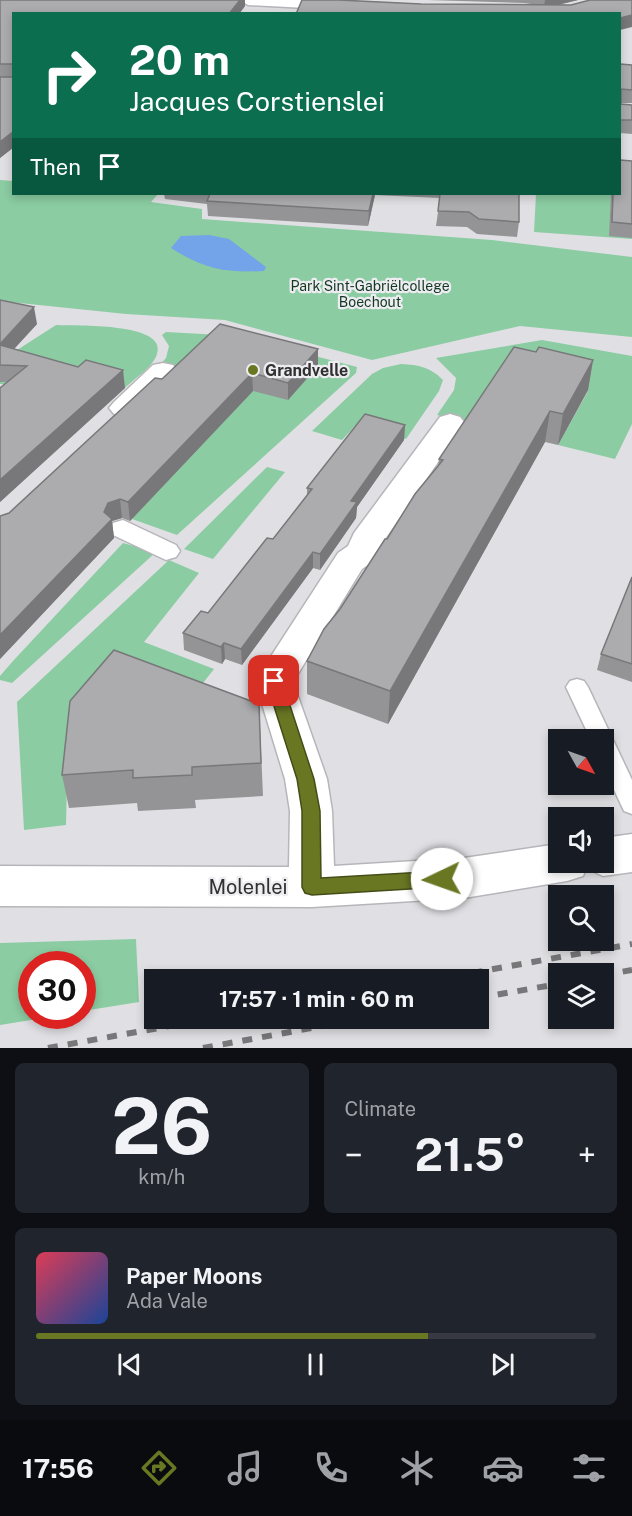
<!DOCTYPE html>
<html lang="en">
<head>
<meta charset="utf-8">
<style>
  body { margin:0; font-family:"Public Sans",sans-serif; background:#20242c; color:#f1f3f6; height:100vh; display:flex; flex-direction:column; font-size:22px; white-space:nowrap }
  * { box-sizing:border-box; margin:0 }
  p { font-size:20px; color:#9ea1a6 }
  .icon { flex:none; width:33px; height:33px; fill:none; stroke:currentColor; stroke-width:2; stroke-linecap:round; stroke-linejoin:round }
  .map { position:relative; height:1048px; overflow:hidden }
  .panel { display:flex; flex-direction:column; gap:15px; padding:15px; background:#0d0f14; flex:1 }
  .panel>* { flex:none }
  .guide { position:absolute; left:12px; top:12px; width:609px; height:183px; border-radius:0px; box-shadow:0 3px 9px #0003; background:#0b6e4f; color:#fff; overflow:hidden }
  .needle { width:39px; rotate:130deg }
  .buttons { position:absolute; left:548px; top:729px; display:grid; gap:12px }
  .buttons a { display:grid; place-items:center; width:66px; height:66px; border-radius:0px; background:#171b24; box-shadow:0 3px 9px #0003; font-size:30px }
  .speed { position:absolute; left:18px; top:951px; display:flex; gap:12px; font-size:30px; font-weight:700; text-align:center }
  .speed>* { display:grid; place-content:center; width:78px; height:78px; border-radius:50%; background:#171b24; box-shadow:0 3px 9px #0003; line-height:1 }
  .speed .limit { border:9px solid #d22; background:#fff; color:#111 }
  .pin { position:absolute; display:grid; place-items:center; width:51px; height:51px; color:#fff; margin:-26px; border-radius:12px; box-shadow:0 3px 9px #0006 }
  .me { position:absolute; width:66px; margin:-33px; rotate:267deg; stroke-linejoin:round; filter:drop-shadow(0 0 4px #0008) }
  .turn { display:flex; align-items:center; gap:21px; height:126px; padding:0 18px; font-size:27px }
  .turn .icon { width:78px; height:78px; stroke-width:2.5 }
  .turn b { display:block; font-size:42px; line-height:51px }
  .then { display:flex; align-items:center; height:57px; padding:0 18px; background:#0003; gap:12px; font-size:22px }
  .big { font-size:45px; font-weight:700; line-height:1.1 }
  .panel .widget { flex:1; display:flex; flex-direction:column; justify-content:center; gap:9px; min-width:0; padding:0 21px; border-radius:9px; background:#20242c }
  .panel .dial { align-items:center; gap:0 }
  .dial b { font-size:78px; line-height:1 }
  .song { display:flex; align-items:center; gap:18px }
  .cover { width:72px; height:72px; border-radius:9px; background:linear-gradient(135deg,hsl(350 70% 55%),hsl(220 70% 35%)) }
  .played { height:6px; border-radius:3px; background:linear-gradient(90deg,#697723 70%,#363941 70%) }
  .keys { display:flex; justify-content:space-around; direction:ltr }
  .heat { display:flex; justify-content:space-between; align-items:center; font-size:33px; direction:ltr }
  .panel .tiles { flex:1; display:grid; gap:15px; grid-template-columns:1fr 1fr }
  .widget:last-child { grid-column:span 2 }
  .trip { position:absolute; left:144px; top:969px; width:345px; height:60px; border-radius:0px; background:#171b24; box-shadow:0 3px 9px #0003; font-weight:700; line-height:60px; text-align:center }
  .tab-bar { display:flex; height:96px; justify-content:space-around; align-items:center; background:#090b0e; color:#9ea1a6 }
  .tab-bar .icon { width:42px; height:42px }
  .tab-bar .active { color:#697723 }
  .tab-bar b { font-size:27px; color:#f1f3f6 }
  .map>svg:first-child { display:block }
  .green { fill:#8bcca2 }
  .water { fill:#73a3e9 }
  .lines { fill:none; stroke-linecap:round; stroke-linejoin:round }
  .service-casing { stroke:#b6b6ba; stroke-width:3 }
  .pedestrian-casing { stroke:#b6b6ba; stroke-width:3 }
  .minor-casing { stroke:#b6b6ba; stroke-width:3 }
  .service { fill:#fff; fill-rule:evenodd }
  .pedestrian { fill:#fff; fill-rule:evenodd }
  .minor { fill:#fff; fill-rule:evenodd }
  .rail { stroke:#777779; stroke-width:6; stroke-dasharray:10 10; stroke-linecap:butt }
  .wall { fill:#949496 }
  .shaded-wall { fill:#78787a }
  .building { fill:#acacaf; stroke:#78787a; stroke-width:1.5 }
  .route { fill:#697723; stroke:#444d17; stroke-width:1.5 }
  .poi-dot { fill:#697723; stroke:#ededf1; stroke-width:2 }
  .labels { text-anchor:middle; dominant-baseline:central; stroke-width:4.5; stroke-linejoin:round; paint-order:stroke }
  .far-park-label { font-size:14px; fill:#123722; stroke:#ededf1 }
  .poi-label { font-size:16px; font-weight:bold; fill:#303031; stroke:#ededf1; text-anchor:start }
  .near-street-label { font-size:20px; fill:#303031; stroke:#ededf1 }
</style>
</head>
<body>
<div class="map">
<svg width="632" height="1048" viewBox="0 0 632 1048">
  <rect width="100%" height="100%" fill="#e0e0e4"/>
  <!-- green -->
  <g class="green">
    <path d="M0 180 13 181 14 194H158L151 202 202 209V219L492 240 632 257V337L520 326 372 360 225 320 126 314 0 301Z"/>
    <path d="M632 184V239L534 232 536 194H620Z"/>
    <path d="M56 325C74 326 168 322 157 354 153 367 135 378 125 388L0 384V361Z"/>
    <path d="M166 332 239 336 357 367 356 373 177 535 132 519 189 373 160 365 166 358 169 346 162 335Z"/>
    <path d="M542 340 632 356V424L615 459 558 445 588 391 529 441 437 415 454 390 456 378 436 358Z"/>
    <path d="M401 364C419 365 430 367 443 380L439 391 406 439 356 425 342 440 312 431 372 374 383 368Z"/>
    <path d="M267 467 285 472 213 559 184 549Z"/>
    <path d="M123 543 156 552 12 683 0 680V676L13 661Z"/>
    <path d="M169 560 199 573 144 642 214 669 188 702 68 735 66 825 24 830 17 702Z"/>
    <path d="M136 939 139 1002 83 1011 82 964H32V1016H56L0 1025V943Z"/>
  </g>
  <!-- water -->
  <path class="water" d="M209 235 229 239 266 267 264 271C225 273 204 269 171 248L181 236Z"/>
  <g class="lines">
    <!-- service casing -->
    <g class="service-casing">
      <path id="service" d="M577 679 584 681 588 687 632 780V814L624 811 603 766V740H591L566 687 570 681Z"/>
    </g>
    <!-- pedestrian casing -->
    <g class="pedestrian-casing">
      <path id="pedestrian" d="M123 520 176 545 180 551 176 557 166 560 113 535 109 529 113 523Z"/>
    </g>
    <!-- minor casing -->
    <g class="minor-casing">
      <g id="minor">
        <path d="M240 0H337L349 2 352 5 344 10 248 5Z"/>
        <path d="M163 363 173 365 177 371 173 377 134 414 124 417 114 414 109 408 114 402 153 365Z"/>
        <path d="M450 414 460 417 465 423 383 542 375 560 362 569 293 682 327 779 332 811 334 866 464 858 558 844V862H603V838L632 834V872L603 876 586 868 583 876 567 881 464 898 312 907 0 906V866L289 867 290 811 285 779 255 681 338 553 348 546 354 533 440 417Z"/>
      </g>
    </g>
    <!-- service -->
    <use href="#service" class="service"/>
    <!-- pedestrian -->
    <use href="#pedestrian" class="pedestrian"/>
    <!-- minor -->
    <use href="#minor" class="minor"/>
    <!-- rail -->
    <g class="rail">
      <path d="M603 975 632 970"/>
      <path d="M433 980 632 944"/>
      <path d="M478 998 558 984"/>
      <path d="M48 1048 214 1018"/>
      <path d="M203 1048 366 1018"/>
    </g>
  </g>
  <!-- wall -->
  <g class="wall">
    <path d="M0 0H245V6L239 14H14V147L0 158Z"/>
    <path d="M427 0H578L558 5 632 27 421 4H531L524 3Z"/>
    <path d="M620 64 632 65V103H621V104L632 105V134L620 133Z"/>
    <path d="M632 161V238L609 236 611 194H620Z"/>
    <path d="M164 194H519V222L517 237 477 234 467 227 436 226 440 198 375 195 368 226 208 216 207 204 165 199Z"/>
    <path d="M0 300 37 324 14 349 125 388 0 502V388L7 382H0Z"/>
    <path d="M318 349V366L288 400 253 391 130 521 122 518 112 521 114 538 0 659V516L9 513 162 379Z"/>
    <path d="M536 352 593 360 588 390 558 445 545 442 388 724 307 694V661L340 609 438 466 439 459Z"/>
    <path d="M405 425 404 440 357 507 356 518 320 570 313 568 242 665 225 659 222 664 184 650 183 633 208 613 273 539 307 495V488Z"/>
    <path d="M632 577V682L597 670 601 654Z"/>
    <path d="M259 704 263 796 195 800 196 808 138 811 137 803 69 808 62 775Z"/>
  </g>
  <!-- shaded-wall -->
  <g class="shaded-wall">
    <path d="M240 0H245V6L239 14H229Z"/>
    <path d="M545 0H578L544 8Z"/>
    <path d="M632 15V27L620 30V18Z"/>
    <path d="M14 131V147L0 158V142Z"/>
    <path d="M373 194H375V195L368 226 369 211Z"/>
    <path d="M34 307 37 324 2 362 0 351V344Z"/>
    <path d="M318 349V366L288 400V383Z"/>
    <path d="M593 360 588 390 558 445 563 414Z"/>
    <path d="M123 370 125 388 0 502V480Z"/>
    <path d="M252 373 253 391 130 521 128 502Z"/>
    <path d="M550 411 545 442 388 724 390 691Z"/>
    <path d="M405 425 404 440 357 507 356 518 320 570V554L351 501Z"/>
    <path d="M120 499 122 518 112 521 114 538 0 659V635L104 512 108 503Z"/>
    <path d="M313 552V568L242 665 241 649Z"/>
    <path d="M224 643 225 659 222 664 221 647Z"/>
  </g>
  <!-- building -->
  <g class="building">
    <path d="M0 0H240L229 14H14V64H0Z"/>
    <path d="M302 0H339L421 4 571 5 590 0H632V15L620 18V14H296Z"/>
    <path d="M14 64V131L0 142V77H13Z"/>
    <path d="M620 64 632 65V90L621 89V104L632 105V120H620Z"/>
    <path d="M620 160 632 161V224L612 222 613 194H620Z"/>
    <path d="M210 194H373L369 211 207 201Z"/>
    <path d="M440 194H519V222L479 219 469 212 438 211Z"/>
    <path d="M0 300 34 307 0 344Z"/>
    <path d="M220 324 318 349 288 383 252 373 128 502 120 499 108 503 104 512 112 519 0 635V516L9 513 155 378 162 379Z"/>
    <path d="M0 345 78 367 86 360 123 370 0 480V388L27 366 0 365Z"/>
    <path d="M514 347 536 352 539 347 593 360 563 414 550 411 390 691 307 661 324 629 340 609 385 539H387L415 494 443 460 439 459Z"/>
    <path d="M365 414 405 425 351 501 357 502 320 554 313 552 241 649 224 643 221 647 183 633 201 611 208 613 267 538 273 539 312 489 307 488Z"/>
    <path d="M632 577V664L601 654Z"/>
    <path d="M114 650 259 704 261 763 192 767V775L133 778V770L62 775 70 701Z"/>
  </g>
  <!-- route -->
  <path class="route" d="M274 675 280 677 282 681 314 779 320 811 321 878 442 871 448 874 451 879 448 885 442 887 312 895 305 893 302 887V811L297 779 266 681 268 677Z"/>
  <!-- markers -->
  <circle class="poi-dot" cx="253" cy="370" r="6"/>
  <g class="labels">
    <!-- far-park labels -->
    <g class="far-park-label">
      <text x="370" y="286">Park Sint-Gabriëlcollege<tspan x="370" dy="16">Boechout</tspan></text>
    </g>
    <!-- poi labels -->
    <g class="poi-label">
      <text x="265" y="370">Grandvelle</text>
    </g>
    <!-- near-street labels -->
    <g class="near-street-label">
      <text x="248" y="887">Molenlei</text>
    </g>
  </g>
</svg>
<div class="buttons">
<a><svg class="needle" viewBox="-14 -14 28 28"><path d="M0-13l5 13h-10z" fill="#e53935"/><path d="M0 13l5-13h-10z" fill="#9ea1a6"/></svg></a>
<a><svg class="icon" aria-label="sound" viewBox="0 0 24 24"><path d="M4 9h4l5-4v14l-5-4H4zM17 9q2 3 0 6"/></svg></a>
<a><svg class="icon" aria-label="search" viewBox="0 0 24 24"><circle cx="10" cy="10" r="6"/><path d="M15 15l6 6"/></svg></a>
<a><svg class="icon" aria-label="layers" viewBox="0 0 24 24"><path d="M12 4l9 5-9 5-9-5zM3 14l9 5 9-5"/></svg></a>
</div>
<div class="speed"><div class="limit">30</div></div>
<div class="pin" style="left:274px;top:681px;background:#d93025"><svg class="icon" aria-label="arrive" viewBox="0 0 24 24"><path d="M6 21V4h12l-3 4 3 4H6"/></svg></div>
<svg class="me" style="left:442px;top:879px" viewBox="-20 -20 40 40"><circle r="19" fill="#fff"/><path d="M0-13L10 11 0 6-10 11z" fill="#697723"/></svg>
<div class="trip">17:57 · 1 min · 60 m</div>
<div class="guide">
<div class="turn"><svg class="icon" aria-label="right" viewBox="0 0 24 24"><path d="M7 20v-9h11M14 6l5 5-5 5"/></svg><div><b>20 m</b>Jacques Corstienslei</div></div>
<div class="then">Then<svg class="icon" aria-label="arrive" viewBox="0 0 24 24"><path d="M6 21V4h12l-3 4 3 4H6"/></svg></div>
</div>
</div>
<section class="panel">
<div class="tiles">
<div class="widget dial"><b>26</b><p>km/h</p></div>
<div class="widget"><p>Climate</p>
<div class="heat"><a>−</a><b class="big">21.5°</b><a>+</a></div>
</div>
<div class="widget">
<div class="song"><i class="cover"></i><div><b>Paper Moons</b><p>Ada Vale</p></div></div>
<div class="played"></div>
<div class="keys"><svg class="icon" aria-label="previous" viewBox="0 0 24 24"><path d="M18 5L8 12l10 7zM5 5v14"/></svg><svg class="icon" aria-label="pause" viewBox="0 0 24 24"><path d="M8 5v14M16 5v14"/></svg><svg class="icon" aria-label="next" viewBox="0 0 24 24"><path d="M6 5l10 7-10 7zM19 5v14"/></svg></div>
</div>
</div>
</section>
<nav class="tab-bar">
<b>17:56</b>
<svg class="icon active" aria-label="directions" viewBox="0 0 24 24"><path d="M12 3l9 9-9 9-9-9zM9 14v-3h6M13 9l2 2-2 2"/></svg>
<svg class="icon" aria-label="music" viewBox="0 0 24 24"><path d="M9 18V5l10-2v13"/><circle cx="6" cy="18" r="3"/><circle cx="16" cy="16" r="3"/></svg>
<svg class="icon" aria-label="phone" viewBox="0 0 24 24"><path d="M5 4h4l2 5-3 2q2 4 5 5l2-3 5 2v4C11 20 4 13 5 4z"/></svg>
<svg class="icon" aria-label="climate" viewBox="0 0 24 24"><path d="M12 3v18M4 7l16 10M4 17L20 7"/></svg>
<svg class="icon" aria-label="car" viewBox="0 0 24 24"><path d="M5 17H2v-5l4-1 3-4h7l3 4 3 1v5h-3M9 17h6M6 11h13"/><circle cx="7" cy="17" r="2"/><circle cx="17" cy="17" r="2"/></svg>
<svg class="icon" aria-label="filters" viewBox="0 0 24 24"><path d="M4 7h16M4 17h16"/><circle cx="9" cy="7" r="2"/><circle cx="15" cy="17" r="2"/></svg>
</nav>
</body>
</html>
